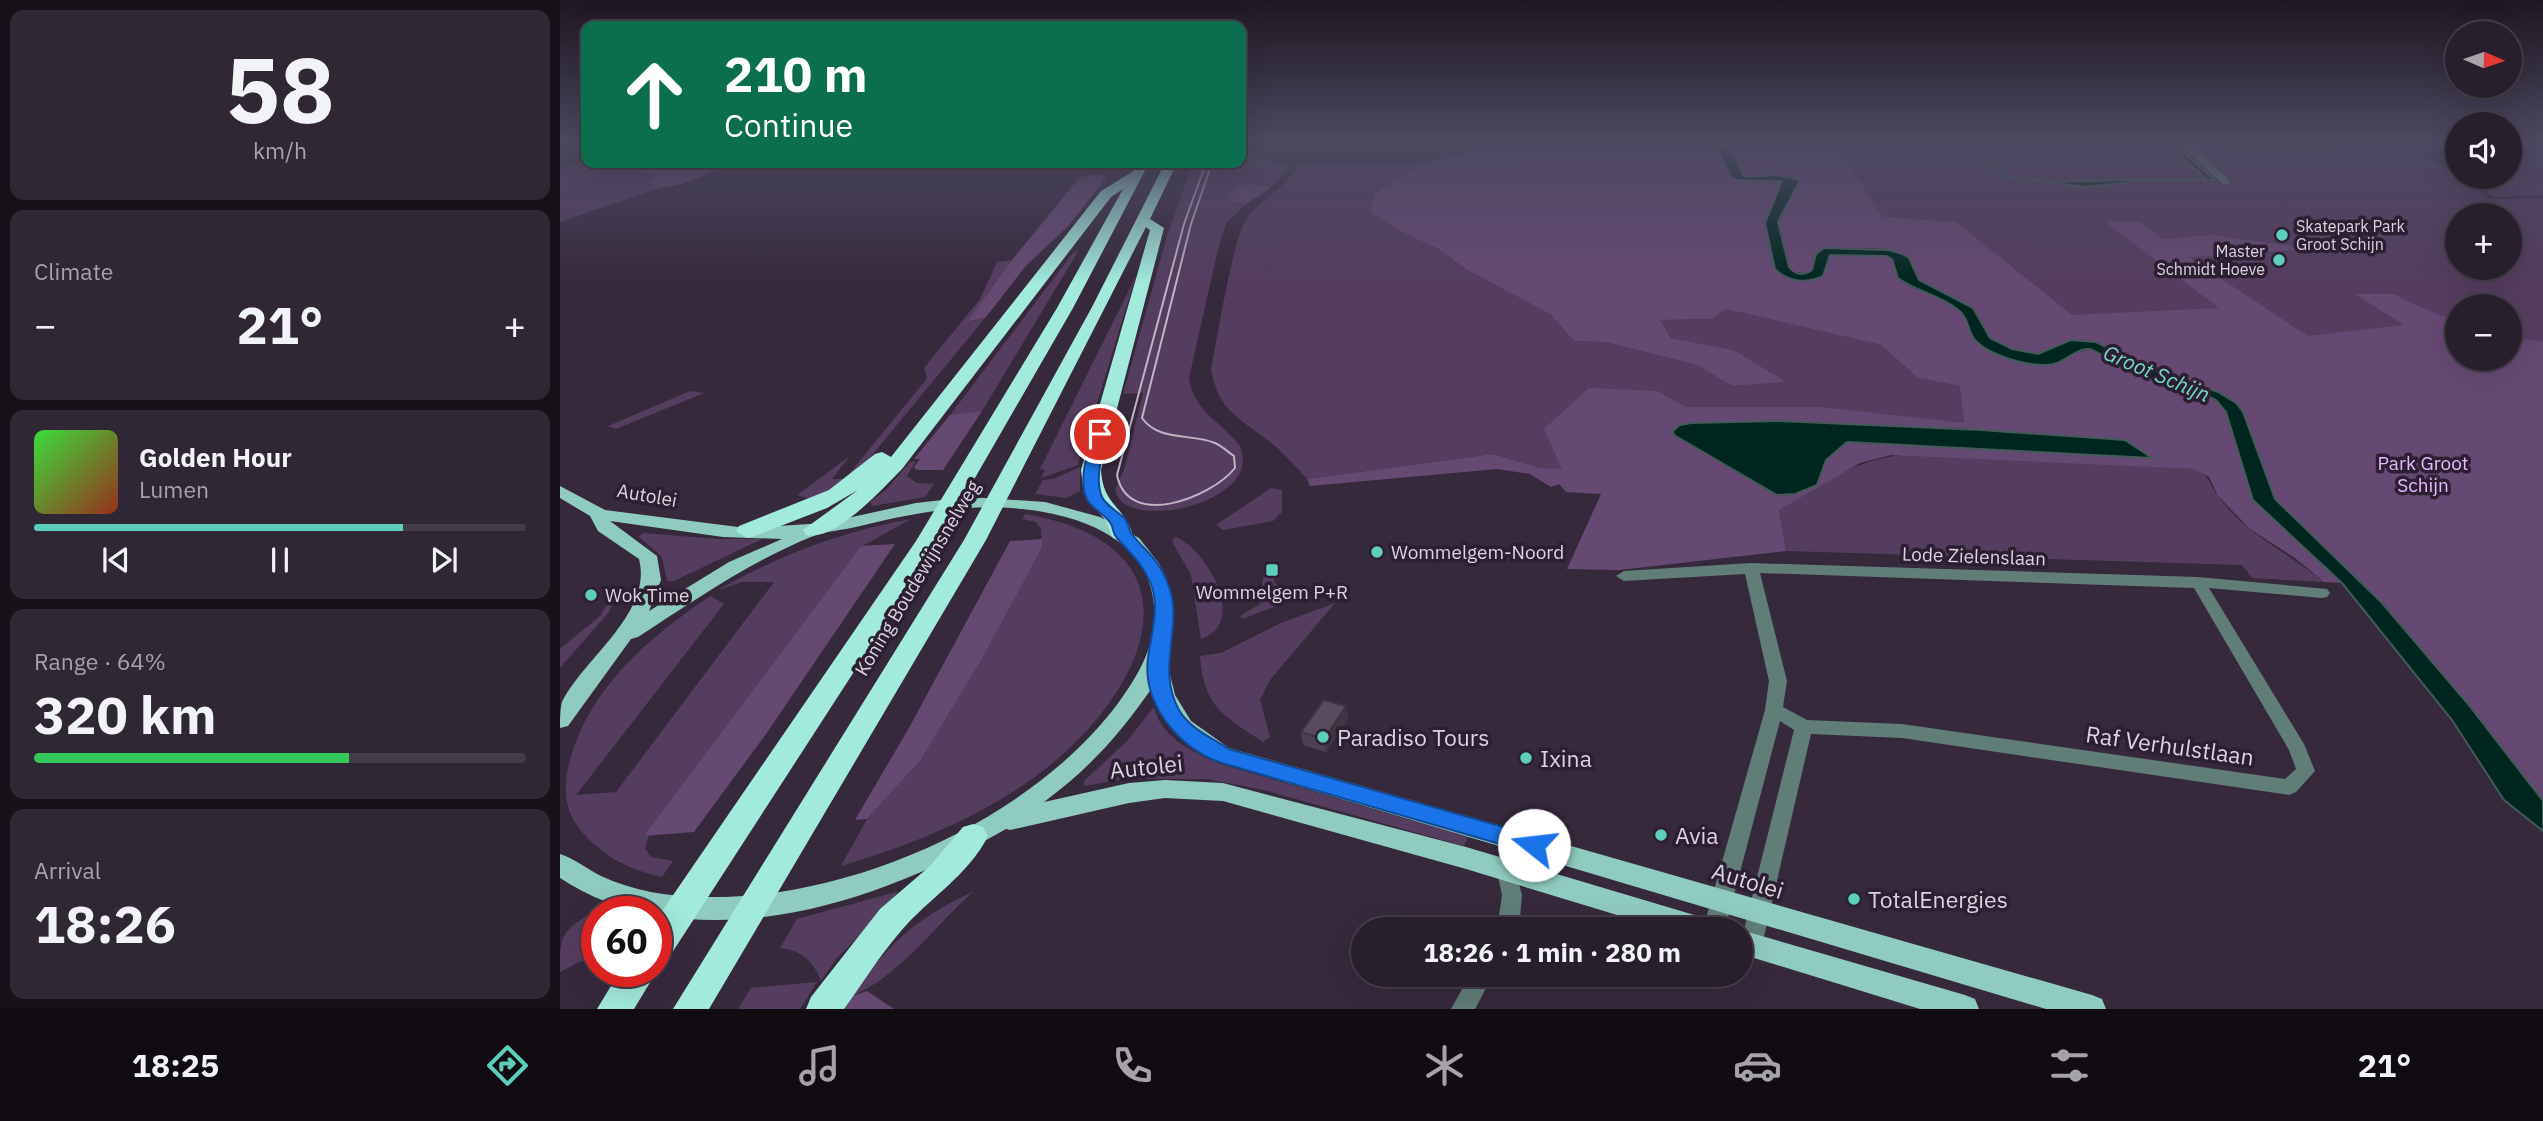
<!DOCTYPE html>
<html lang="en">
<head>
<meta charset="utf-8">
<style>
  body { margin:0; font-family:"IBM Plex Sans",sans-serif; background:#302735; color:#f1f3f6; height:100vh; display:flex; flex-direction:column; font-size:26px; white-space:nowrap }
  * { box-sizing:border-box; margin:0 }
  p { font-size:23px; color:#a5a2aa }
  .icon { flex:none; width:38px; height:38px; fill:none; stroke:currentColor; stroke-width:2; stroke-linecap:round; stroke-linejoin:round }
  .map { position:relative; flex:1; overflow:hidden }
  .drawer { display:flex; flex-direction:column; gap:10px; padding:10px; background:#161119; width:560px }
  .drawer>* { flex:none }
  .guide { position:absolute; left:21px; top:21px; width:665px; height:147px; border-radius:14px; box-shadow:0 7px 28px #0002,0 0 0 2px #443d49; background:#0b6e4f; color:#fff; overflow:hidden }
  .needle { width:46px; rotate:92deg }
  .controls { position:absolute; left:1885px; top:21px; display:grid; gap:14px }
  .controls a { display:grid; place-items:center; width:77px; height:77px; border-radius:50%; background:#281f2d; box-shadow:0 7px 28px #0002,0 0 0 2px #443d49; font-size:35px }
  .speed { position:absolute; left:21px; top:896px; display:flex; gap:14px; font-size:35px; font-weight:700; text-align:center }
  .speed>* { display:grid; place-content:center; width:91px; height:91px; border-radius:50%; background:#281f2d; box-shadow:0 7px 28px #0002,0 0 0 2px #443d49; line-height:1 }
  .speed .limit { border:10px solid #d22; background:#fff; color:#111 }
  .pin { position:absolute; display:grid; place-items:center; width:60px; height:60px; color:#fff; margin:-30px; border:4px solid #fff; border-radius:50%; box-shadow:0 2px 7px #0007 }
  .me { position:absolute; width:77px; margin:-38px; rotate:286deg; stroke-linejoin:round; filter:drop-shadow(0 0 5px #0008) }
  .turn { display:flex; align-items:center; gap:24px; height:147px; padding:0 28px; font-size:32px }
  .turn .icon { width:91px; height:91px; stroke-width:2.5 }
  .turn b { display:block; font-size:49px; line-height:60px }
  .big { font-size:52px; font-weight:700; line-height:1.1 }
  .drawer .widget { flex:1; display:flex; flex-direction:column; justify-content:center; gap:10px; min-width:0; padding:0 24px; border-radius:14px; background:#302735 }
  .drawer .dial { align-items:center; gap:0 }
  .dial b { font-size:91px; line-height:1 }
  .song { display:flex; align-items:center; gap:21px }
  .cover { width:84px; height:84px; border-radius:10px; background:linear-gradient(135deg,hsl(120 70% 55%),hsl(10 70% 35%)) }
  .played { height:7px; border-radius:4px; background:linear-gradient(90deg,#5ccebb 75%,#443d49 75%) }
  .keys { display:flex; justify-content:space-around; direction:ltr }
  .heat { display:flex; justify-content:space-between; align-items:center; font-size:38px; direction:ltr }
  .charge { height:10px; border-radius:5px; background:linear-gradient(90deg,#34c759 64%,#443d49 0) }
  .trip { position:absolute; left:791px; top:917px; width:402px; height:70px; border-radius:35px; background:#281f2d; box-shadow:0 7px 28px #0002,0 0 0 2px #443d49; font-weight:700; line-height:70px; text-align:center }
  .tabs { display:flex; height:112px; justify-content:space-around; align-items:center; background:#100c12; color:#a5a2aa }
  .tabs .icon { width:49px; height:49px }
  .tabs .selected { color:#5ccebb }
  .tabs b { font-size:32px; color:#f1f3f6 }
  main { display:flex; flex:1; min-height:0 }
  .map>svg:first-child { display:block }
  .green { fill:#553d5f; fill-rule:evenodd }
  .forest { fill:#664973 }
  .water { fill:#002620; stroke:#425a59; stroke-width:2 }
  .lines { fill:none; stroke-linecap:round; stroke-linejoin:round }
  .pedestrian { fill:#617d77; fill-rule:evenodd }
  .minor { fill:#617d77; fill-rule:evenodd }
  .primary { fill:#90cbbf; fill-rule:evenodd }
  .motorway { fill:#a2eadc; fill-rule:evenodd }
  .tram { stroke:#beb4c3; stroke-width:2 }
  .wall { fill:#4d4052 }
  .shaded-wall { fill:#3e3442 }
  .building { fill:#594a5f; stroke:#3e3442; stroke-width:2 }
  .route { fill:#1a73e8; stroke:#114b97; stroke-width:2 }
  .poi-dot { fill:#5ccebb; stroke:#2c1f32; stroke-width:2.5 }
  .labels { text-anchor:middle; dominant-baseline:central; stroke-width:7; stroke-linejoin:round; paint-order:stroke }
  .far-poi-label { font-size:16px; fill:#dbd2df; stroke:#2c1f32; text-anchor:start }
  .park-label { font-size:19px; fill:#e8b9fd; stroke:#2c1f32 }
  .street-label { font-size:19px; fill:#dbd2df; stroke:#2c1f32 }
  .poi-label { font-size:19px; fill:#dbd2df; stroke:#2c1f32; text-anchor:start }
  .water-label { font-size:21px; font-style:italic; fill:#6fdbc8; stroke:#2c1f32 }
  .near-poi-label { font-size:23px; fill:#dbd2df; stroke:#2c1f32; text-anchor:start }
  .near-street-label { font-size:23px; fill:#dbd2df; stroke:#2c1f32 }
</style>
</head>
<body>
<main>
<section class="drawer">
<div class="widget dial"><b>58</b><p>km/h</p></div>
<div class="widget"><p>Climate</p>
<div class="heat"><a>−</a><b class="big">21°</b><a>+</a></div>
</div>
<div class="widget">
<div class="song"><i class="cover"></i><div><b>Golden Hour</b><p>Lumen</p></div></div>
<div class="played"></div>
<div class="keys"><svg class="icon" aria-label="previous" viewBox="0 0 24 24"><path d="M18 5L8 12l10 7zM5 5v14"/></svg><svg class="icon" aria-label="pause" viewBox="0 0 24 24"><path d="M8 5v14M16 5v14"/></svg><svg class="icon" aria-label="next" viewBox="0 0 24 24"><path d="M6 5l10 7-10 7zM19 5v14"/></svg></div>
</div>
<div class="widget"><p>Range · 64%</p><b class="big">320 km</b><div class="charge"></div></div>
<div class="widget"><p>Arrival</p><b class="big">18:26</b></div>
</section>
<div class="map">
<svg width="1983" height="1009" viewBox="0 0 1983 1009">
  <rect width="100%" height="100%" fill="#36293c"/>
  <!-- green -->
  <g class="green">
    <path d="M1156 142H1882L1869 158 1931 199 1983 198V627L1681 407 1545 346 1479 354ZM1897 215H1950V268H1897ZM1897 306H1950V359H1897Z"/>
    <path d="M1950 142H1983V196L1933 197 1903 177H1950Z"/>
    <path d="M681 151 703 152 716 165H729L713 186 701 183 670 200 685 205 667 222 659 245 629 378C634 412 661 421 680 446 702 497 595 526 563 503 559 500 557 495 555 490L564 470 583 393 563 394 607 236 633 163H681Z"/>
    <path d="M26 162V163H174L0 222V167Z"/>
    <path d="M862 164 815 193 838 230 878 249 907 270 990 314 1014 341 1046 342 1137 365 1172 386 1225 382 1174 350 1111 338 1100 320 1152 319 1166 309 1321 345 1358 378 1401 386 1404 424 1262 407H1126L1098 391 1002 470 981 468 933 454 747 479C737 468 727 457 716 447 684 419 659 416 651 369 657 340 673 237 687 218 703 196 722 192 739 165Z"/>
    <path d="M519 250 422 411 390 415 513 253Z"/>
    <path d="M452 260 408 322 426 317 303 466 292 477 253 500 237 495 290 456 272 479H285L364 382 367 378 364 368 420 299 437 262Z"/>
    <path d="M576 276C556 339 538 402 518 465L481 478 485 470 480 469Z"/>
    <path d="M130 391 144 393 56 429 48 426Z"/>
    <path d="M1355 454 1634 469C1650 476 1649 483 1658 496 1684 533 1730 554 1764 582L1692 578 1682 565 1226 551 1219 510C1264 482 1300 456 1355 454Z"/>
    <path d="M356 461 347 476 357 483 374 484 365 497 312 506 310 502 326 490 350 462Z"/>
    <path d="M520 467V491L506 498 475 494 483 480 493 479Z"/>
    <path d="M711 488 722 490V512L713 521 663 530 656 525Z"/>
    <path d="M465 514C631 542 603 664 502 755 440 810 359 843 281 866L307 819 360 761 422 659 482 548 481 529 476 522 462 519Z"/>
    <path d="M351 519 301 547 85 835 89 836 85 848 91 857 113 861 102 877C71 870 45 858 24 834 3 812 3 787 10 760 30 688 87 639 146 599L151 596 164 604 16 795 56 792 214 582H182L156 591C217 556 282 531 351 519Z"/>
    <path d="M84 533 158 539H202L114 581H107L102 557 78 536Z"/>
    <path d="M616 537C647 550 689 623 641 639L631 575 613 543 612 539Z"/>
    <path d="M714 575V582L723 591 722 604 682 619 680 616 700 604 703 577Z"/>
    <path d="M52 596 54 600 49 612 0 668V649L40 616Z"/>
    <path d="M775 603 710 680 700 700 710 737 703 742C664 716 644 708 640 656L661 653 721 623Z"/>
    <path d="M594 707C601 738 633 752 660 764L908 837 904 846 704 790 647 779H565L524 786V781L567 741Z"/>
    <path d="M414 891C374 926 339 978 289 997 330 944 352 920 414 891Z"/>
    <path d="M336 892 339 896 277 958 261 981C254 961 240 950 220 948L237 919Z"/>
    <path d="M28 915 37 916V958L19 962 0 972C0 937 0 933 28 915Z"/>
    <path d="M257 982 240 1009H178L191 988Z"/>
  </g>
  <!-- forest -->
  <g class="forest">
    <path d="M917 142H1131L1155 146 1170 176 1200 182 1217 179 1222 181 1206 220 1235 280 1268 264 1270 255 1326 256 1332 259C1336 268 1336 277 1345 283 1366 298 1408 299 1410 331L1439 353 1475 365 1530 349C1550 355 1567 367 1586 376 1612 389 1648 386 1666 412L1693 500 1782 583 1764 582 1735 558 1690 529 1658 496 1649 477 1634 469 1331 455 1300 463 1219 510 1226 551 1059 570 1007 569 1041 494 1006 492 999 484 991 487 970 474 937 469 750 486 747 479 933 454 981 468 1002 469 984 429 1029 388 1098 391 1126 407H1262L1404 423 1400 386 1358 378 1321 345 1166 309 1152 319 1100 320 1111 338 1174 350 1226 382 1172 386 1137 365 1046 342 1014 341 990 314 907 270 878 249 838 230 811 212 815 193 862 164 916 150Z"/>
    <path d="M1156 142H1275L1323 217 1396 222 1512 315 1659 308 1544 221 1580 222 1603 239 1651 235 1753 249 1628 257 1748 336 1844 325 1795 294H1835L1846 301 1897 322V359H1950V337L1983 342V801L1908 704 1822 603 1715 499 1681 407 1670 398 1590 369 1536 342 1511 340 1479 354 1452 349 1430 338 1413 308 1359 280C1352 269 1349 261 1339 254 1325 244 1271 248 1256 254L1254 267 1248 273 1233 272 1229 267 1218 222 1235 178 1216 175 1185 177 1171 150Z"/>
    <path d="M83 163H193C183 165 173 165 164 168 143 173 115 194 92 184L95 174 70 169V167Z"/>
    <path d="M542 174 546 178 510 224 465 267 426 317 407 322 452 260 520 177Z"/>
    <path d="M688 183 713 186 685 205 670 200 667 194Z"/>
    <path d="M422 411 383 470H357L354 467 360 459H354L390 415Z"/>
    <path d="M482 539V548L422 659 360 761 307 819 295 820 350 726 450 541Z"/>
    <path d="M335 544 206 734 134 832 84 836 301 546Z"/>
    <path d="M307 991 334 1009H281L289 997Z"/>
  </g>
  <!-- water -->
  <g class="water">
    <path d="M1131 142 1166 145 1185 177 1216 175 1237 179 1239 182 1218 222 1229 267C1235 275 1244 276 1252 270L1256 254 1264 248 1329 250 1342 254 1349 258 1359 280 1413 308 1430 338 1452 349 1478 354 1511 340 1536 342 1590 369 1658 392 1676 403 1683 412 1715 499 1822 603 1908 704 1983 801V831L1944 800 1892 720 1782 583 1693 500 1666 412 1656 400 1646 395 1587 377 1530 349C1513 348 1505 365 1486 365 1467 366 1428 355 1415 340 1406 328 1410 318 1396 308 1378 295 1356 291 1338 278L1332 259 1326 256 1270 255 1263 276C1247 284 1228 282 1215 269L1205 223 1222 181 1176 180 1170 176 1157 147Z"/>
    <path d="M1414 142H1419L1447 176 1491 182 1646 178 1604 142H1612L1654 180H1588L1527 187 1444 177Z"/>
    <path d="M1219 421 1421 430 1565 440 1592 458 1287 442 1266 460 1257 485 1235 494 1217 495 1114 435 1113 431 1120 425 1131 423Z"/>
  </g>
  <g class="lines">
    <!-- pedestrian -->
    <path class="pedestrian" d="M1618 142H1627L1669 180V184H1663Z"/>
    <!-- minor -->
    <g class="minor">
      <path d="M1191 563 1638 577 1767 589 1770 593 1767 597 1762 598 1649 588 1744 744 1755 771 1736 792 1729 795 1342 738 1251 734 1202 945 1199 952 1191 955 1183 952 1181 941 1234 730 1220 721 1165 929H1143L1205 710 1209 681 1185 574 1064 581 1056 576 1064 571ZM1200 573 1634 588 1729 750 1736 769 1725 779 1342 724 1247 720 1223 707 1227 681Z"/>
      <path d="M947 863 954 866 962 895 959 929H937L942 895 937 872 940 866Z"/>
      <path d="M910 975H933L915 1009H891Z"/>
    </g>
    <!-- primary -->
    <g class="primary">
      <path d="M0 486 45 510 186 528 265 523 356 503 408 497 485 502 540 517 579 538 598 562 606 577 614 608 612 638 606 658 615 695 631 721 669 748 1532 995 1542 999 1546 1009H1486L654 761C625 742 600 724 592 688 559 735 530 768 484 802L569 783 605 780 663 783 906 847 1141 917 1150 920 1154 929H1103L906 869 663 801 605 798 569 803 450 830 446 829C343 888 217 936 96 915V912C63 912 28 896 0 878V854C15 859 27 869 41 876 73 891 110 897 145 897 290 900 472 820 559 702 576 678 591 654 594 624 603 523 483 503 407 508 369 510 332 518 296 527 283 530 268 531 256 535 194 559 135 600 78 637L71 639 8 726 0 728C0 720 0 709 2 702 24 658 93 613 79 559L38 531 30 516 0 498ZM50 521 163 537 222 539 169 562 89 611 101 580 97 556Z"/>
      <path d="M1181 930 1405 995 1415 999 1419 1009H1360L1181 954Z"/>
    </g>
    <!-- motorway -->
    <g class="motorway">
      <path d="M577 163H589L513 308 378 542 108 959 96 963V920L356 541 497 308 563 189 551 197 342 469C323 488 275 542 246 535L243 530 298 490 267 508 195 536 187 538 176 531 179 526 269 490 315 454 322 452 331 457 541 191 572 172Z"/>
      <path d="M605 163H617L590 219 604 228 541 470C543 505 563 505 572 533L561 540 553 538 546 521 524 494 521 470 590 230 586 227 426 540 149 1009H113L404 540 532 307Z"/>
      <path d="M413 824 423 827 428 836C408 876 369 898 341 931 320 955 303 983 284 1009H246L251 997 320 909 370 866 403 827Z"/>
      <path d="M96 970 97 971 74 1009H37L60 971Z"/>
    </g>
    <!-- tram -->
    <path class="tram" d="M646 163 624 224 557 475C568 530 651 498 675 468L674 456C668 452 662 446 655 443 631 433 599 442 582 418L631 224 652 163"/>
  </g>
  <!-- wall -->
  <g class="wall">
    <path d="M1654 142H1777L1771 157 1667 153Z"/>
    <path d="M786 706 788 719 766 752 743 745 741 732Z"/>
  </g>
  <!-- shaded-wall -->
  <path class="shaded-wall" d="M786 706 788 719 766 752 764 739Z"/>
  <!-- building -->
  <path class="building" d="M764 700 786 706 764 739 741 732Z"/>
  <!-- sky -->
  <linearGradient id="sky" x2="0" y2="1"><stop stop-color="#1e1721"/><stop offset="0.5" stop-color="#4c4961"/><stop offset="1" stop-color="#4c4961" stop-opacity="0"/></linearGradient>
  <rect width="1983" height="284" fill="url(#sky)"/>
  <!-- route -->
  <path class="route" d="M540 429 547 434C543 453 534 478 542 497 546 506 559 512 565 519 569 524 568 529 571 533 587 554 597 556 608 584 625 624 595 667 619 710 629 728 652 738 669 749L982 838 986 845 982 852 974 854 662 763C620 750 582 704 588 658 591 634 600 608 591 584 583 564 571 554 557 538 552 533 554 529 551 524 546 515 534 510 528 501 517 483 528 453 532 434Z"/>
  <!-- markers -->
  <g class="poi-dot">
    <circle cx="1722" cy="235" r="7"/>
    <circle cx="1719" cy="260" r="7"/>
    <circle cx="817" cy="552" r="7"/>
    <rect x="705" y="563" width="14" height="14" rx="3.5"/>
    <circle cx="31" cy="595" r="7"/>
    <circle cx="763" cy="737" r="7"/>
    <circle cx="966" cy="758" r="7"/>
    <circle cx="1101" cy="835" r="7"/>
    <circle cx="1294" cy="899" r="7"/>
  </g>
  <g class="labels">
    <!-- far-poi labels -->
    <g class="far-poi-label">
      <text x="1736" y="226">Skatepark Park<tspan x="1736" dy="18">Groot Schijn</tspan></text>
      <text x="1705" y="251" text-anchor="end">Master<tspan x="1705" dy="18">Schmidt Hoeve</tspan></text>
    </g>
    <!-- park labels -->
    <g class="park-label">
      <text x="1863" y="463">Park Groot<tspan x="1863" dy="22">Schijn</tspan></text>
    </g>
    <!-- street labels -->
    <g class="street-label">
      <text transform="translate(87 495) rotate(10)">Autolei</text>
      <text transform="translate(1414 556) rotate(2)">Lode Zielenslaan</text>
      <text transform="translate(357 578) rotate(-59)">Koning Boudewijnsnelweg</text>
    </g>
    <!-- poi labels -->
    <g class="poi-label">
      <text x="831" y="552">Wommelgem-Noord</text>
      <text x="712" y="592" text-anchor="middle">Wommelgem P+R</text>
      <text x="45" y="595">Wok Time</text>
    </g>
    <!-- water labels -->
    <g class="water-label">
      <text transform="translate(1597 373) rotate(23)">Groot Schijn</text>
    </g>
    <!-- near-poi labels -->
    <g class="near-poi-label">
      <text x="777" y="737">Paradiso Tours</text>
      <text x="980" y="758">Ixina</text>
      <text x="1115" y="835">Avia</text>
      <text x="1308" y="899">TotalEnergies</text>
    </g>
    <!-- near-street labels -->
    <g class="near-street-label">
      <text transform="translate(1610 745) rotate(8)">Raf Verhulstlaan</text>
      <text transform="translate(586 766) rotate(-6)">Autolei</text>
      <text transform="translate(1188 880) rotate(17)">Autolei</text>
    </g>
  </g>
</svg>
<div class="controls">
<a><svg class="needle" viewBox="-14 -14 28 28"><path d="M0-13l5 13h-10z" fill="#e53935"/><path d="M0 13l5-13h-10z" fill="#a5a2aa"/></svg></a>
<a><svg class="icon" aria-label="sound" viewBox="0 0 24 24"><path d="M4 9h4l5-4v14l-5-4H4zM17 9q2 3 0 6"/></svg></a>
<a>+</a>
<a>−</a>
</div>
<div class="speed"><div class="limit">60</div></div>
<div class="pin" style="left:540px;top:434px;background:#d93025"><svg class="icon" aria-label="arrive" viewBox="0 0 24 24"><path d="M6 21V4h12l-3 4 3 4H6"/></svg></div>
<svg class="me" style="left:974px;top:845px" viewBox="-20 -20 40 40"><circle r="19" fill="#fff"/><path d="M0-13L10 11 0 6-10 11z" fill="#1a73e8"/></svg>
<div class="trip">18:26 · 1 min · 280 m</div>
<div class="guide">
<div class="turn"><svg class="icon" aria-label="ahead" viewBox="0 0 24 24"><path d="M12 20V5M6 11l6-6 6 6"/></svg><div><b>210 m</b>Continue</div></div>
</div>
</div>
</main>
<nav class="tabs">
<b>18:25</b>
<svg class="icon selected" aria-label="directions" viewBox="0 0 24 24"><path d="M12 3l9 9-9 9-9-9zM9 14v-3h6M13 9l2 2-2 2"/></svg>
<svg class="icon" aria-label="music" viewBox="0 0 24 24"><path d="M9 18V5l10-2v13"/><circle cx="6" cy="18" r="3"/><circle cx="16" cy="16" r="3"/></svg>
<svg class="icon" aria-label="phone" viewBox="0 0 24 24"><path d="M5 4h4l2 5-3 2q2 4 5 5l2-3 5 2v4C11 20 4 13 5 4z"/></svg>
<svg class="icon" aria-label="climate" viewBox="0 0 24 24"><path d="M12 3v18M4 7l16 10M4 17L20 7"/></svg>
<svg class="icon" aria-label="car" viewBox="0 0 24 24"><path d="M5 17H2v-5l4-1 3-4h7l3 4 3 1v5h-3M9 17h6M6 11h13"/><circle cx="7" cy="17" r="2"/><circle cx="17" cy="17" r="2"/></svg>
<svg class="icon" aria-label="filters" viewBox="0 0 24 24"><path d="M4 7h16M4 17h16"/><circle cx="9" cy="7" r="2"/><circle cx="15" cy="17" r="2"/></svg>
<b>21°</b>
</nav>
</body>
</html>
